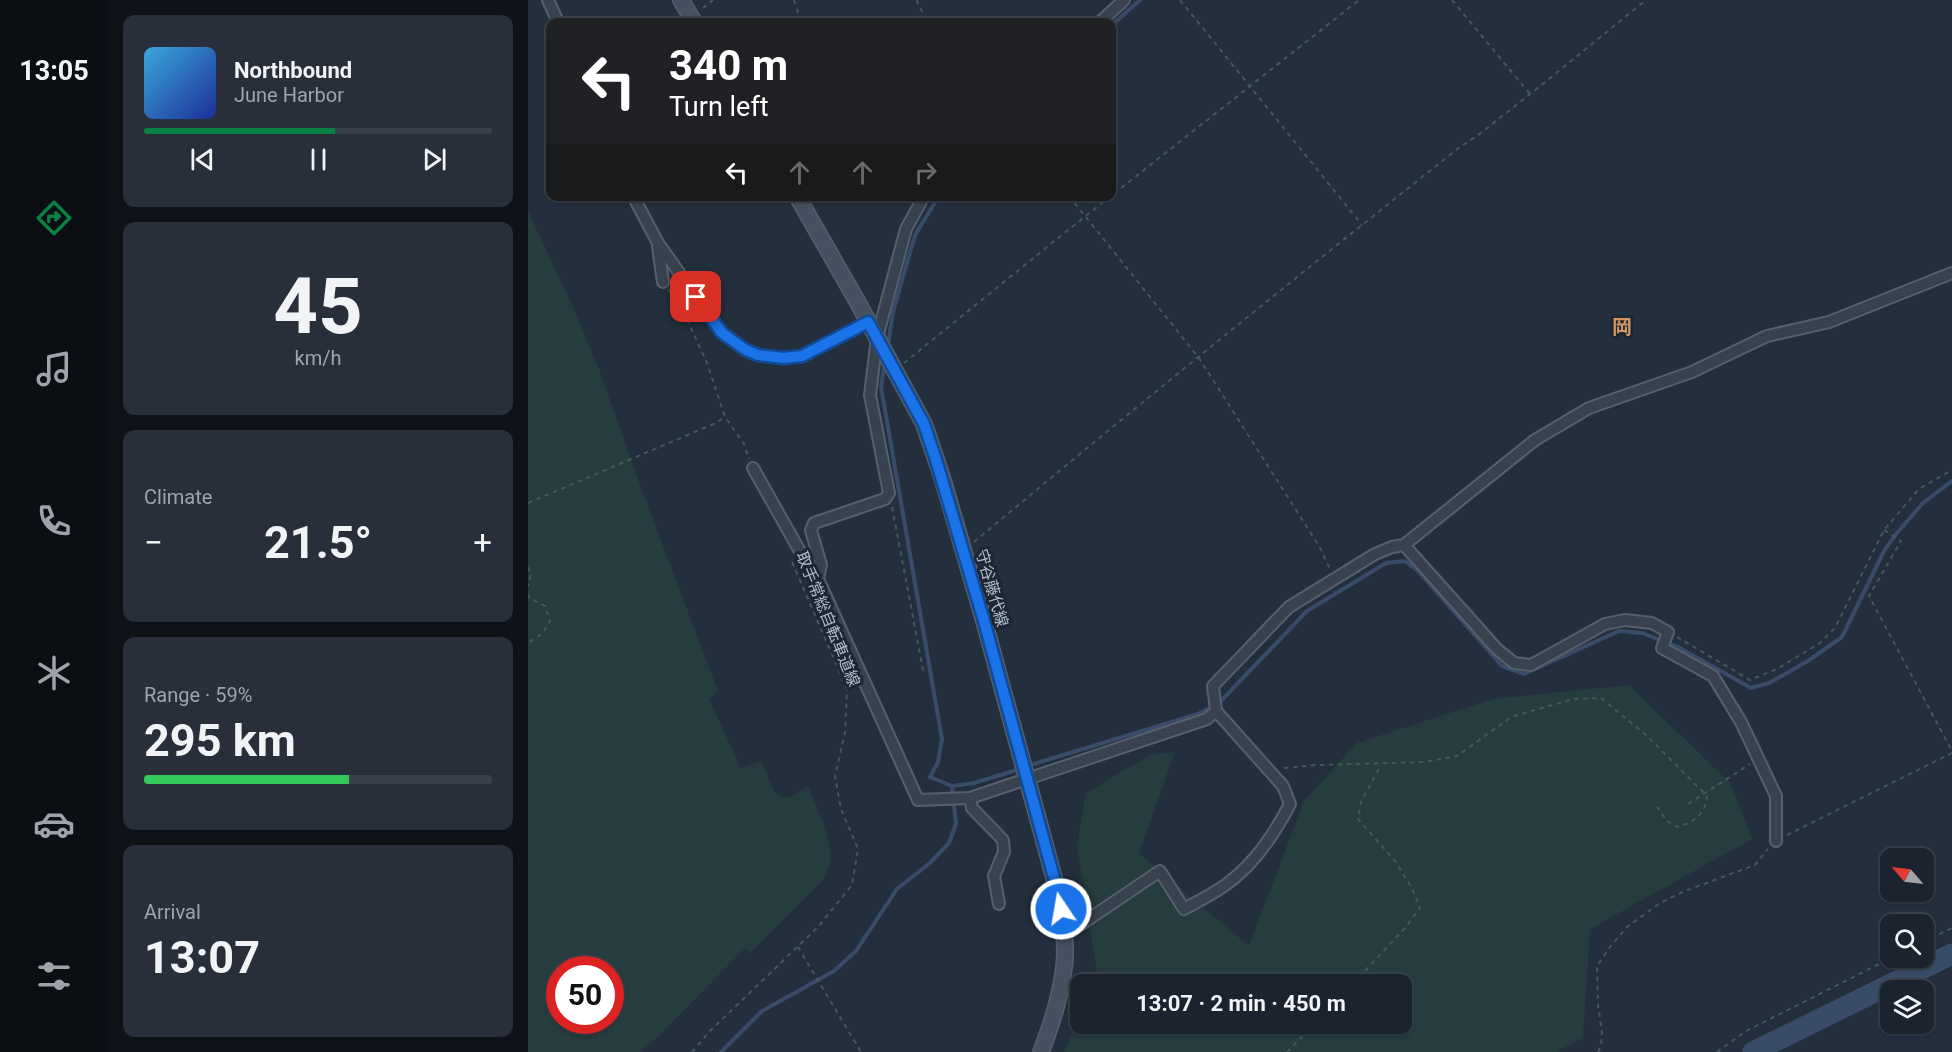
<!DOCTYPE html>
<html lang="en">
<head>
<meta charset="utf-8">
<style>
  body { margin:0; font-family:Roboto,"Noto Sans JP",sans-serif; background:#282f3a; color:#f1f3f6; height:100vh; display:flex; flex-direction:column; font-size:22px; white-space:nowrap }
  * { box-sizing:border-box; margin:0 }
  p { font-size:20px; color:#a0a4aa }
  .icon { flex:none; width:33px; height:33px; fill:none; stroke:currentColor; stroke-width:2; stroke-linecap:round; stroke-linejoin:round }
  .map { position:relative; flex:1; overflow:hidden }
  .panel { display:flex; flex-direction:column; gap:15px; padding:15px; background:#0f1319; width:420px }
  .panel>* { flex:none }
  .top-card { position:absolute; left:18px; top:18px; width:570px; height:183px; border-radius:12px; box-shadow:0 2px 4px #0004,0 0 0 2px #39404a; background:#202124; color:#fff; overflow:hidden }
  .needle { width:39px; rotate:298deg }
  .controls { position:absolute; left:1352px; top:848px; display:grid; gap:12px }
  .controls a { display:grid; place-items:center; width:54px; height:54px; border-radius:12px; background:#1b232e; box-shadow:0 2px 4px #0004,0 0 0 2px #39404a; font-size:30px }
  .speed { position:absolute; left:18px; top:956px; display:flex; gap:12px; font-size:30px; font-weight:700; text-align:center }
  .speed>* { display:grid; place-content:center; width:78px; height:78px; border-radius:50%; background:#1b232e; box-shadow:0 2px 4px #0004,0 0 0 2px #39404a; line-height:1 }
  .speed .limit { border:9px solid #d22; background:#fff; color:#111 }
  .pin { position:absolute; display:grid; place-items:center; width:51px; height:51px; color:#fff; margin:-26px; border-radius:12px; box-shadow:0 3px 9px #0006 }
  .me { position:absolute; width:66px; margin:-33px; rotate:348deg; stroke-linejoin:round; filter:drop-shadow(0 0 4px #0008) }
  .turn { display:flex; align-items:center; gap:21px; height:126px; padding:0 24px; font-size:27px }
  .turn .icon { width:78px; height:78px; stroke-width:2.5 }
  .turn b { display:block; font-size:42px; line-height:51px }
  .lanes { display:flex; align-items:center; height:57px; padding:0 24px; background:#0003; justify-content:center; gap:30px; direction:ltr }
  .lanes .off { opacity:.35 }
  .big { font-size:45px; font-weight:700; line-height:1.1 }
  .panel .card { flex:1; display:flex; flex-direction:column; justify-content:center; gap:9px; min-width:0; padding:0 21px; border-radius:12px; background:#282f3a }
  .panel .dial { align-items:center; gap:0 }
  .dial b { font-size:78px; line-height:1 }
  .song { display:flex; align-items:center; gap:18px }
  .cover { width:72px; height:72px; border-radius:9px; background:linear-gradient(135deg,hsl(200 70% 55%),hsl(230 70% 35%)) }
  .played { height:6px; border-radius:3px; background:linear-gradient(90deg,#0b8043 55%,#39404a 55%) }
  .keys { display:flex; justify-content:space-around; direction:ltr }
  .heat { display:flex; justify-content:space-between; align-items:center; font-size:33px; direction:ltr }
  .charge { height:9px; border-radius:4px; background:linear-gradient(90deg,#34c759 59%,#39404a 0) }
  .trip { position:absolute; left:542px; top:974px; width:342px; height:60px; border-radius:12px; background:#1b232e; box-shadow:0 2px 4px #0004,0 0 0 2px #39404a; font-weight:700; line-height:60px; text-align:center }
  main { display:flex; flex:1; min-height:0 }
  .tab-bar { display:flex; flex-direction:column; width:108px; justify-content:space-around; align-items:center; background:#0b0e12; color:#a0a4aa }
  .tab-bar .icon { width:42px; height:42px }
  .tab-bar .selected { color:#0b8043 }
  .tab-bar b { font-size:27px; color:#f1f3f6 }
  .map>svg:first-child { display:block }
  .green { fill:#263c3f; fill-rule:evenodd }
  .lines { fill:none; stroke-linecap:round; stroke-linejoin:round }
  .stream { stroke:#394c67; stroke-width:4 }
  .river { stroke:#394c67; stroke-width:21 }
  .minor-casing { stroke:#565f6c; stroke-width:14 }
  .secondary-casing { stroke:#565f6c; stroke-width:18 }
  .path { stroke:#44595c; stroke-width:2; stroke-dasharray:4.5 4.5; stroke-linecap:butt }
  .minor { stroke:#38414e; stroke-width:10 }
  .secondary { stroke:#465061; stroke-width:15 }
  .route-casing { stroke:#114b97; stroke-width:15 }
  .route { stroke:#1a73e8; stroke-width:10 }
  .labels { text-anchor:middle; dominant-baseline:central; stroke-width:6; stroke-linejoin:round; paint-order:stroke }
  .street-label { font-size:16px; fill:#b4bcc9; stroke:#1d2633 }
  .quarter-label { font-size:20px; font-weight:bold; fill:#d59563; stroke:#1d2633 }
</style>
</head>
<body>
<main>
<nav class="tab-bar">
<b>13:05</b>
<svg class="icon selected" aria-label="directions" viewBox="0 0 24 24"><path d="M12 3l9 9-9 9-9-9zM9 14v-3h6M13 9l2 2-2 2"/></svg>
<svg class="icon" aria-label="music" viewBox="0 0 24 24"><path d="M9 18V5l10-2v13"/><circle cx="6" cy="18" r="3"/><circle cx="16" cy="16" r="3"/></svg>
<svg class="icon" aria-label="phone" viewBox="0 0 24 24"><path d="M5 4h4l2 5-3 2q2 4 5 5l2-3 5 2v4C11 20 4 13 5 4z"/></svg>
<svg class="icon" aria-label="climate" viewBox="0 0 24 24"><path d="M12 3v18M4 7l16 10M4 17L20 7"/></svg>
<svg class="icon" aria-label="car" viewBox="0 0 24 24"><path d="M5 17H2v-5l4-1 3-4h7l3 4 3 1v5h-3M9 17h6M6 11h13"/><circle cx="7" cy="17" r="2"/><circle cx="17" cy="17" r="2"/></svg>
<svg class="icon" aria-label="filters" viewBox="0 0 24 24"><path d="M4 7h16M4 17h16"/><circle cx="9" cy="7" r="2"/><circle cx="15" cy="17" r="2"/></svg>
</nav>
<section class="panel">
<div class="card">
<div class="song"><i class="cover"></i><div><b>Northbound</b><p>June Harbor</p></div></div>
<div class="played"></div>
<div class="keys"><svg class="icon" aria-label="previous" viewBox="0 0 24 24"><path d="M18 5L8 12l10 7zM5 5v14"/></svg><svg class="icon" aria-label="pause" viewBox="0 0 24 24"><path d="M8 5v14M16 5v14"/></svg><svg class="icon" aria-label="next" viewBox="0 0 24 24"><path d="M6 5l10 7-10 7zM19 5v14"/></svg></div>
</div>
<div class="card dial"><b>45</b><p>km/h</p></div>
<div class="card"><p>Climate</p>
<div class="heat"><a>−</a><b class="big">21.5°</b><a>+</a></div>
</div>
<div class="card"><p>Range · 59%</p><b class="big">295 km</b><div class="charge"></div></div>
<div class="card"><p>Arrival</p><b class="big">13:07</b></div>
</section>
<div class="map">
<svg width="1424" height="1052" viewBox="0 0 1424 1052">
  <rect width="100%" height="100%" fill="#242f3e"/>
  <!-- green -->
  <g class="green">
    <path d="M0 211 45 307 71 369 115 493 190 691 181 699 213 768 233 761 246 791 254 797H262L280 786C291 815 314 852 295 880L222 953 216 949 132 1035 112 1052H0ZM32 969H82V1020H32Z"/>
    <path d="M1101 685 1203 784 1224 839 1062 929 1055 1038 1028 1052H536L552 1014V1023H873V984H565L569 973 549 845 558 793 621 755 647 752 611 853 721 946 776 801 829 743 965 699Z"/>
  </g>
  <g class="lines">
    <!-- stream -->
    <g class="stream">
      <path d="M584 25 612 0"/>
      <path d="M360 345 365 312 387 235 411 196"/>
      <path d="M357 362 353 387 414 739 410 762 402 777 424 786 446 783 492 769"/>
      <path d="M499 766 670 714 691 703 779 611 858 563 877 561 890 571 974 666 996 674 1091 631 1114 633 1148 646 1223 688 1241 683 1280 661 1314 637 1356 551 1368 534 1395 503 1424 481"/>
      <path d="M193 1052 234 1011 306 971 328 951 369 889 402 863 421 843 428 824 424 786"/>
    </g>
    <!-- river -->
    <path class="river" d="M1225 1052 1424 954"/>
    <!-- minor casing -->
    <g class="minor-casing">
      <g id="minor">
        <path d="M20 0 30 22"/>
        <path d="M572 22 596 0"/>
        <path d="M105 196 130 243 194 333 218 350 230 355 255 358 274 356 340 322"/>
        <path d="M130 247 135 282"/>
        <path d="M225 468 278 562 290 579 390 800 442 798 679 719 688 711 685 686 761 607 847 554 864 547 876 545 1007 440 1061 408 1164 372 1239 336 1301 322 1424 273"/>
        <path d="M876 545 969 649 986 663 1003 665 1077 624 1097 620 1124 623 1140 632 1134 648 1185 676 1213 722 1248 796V841"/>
        <path d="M290 579 293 565 283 530 286 523 357 499 361 493 342 395 349 338 378 229 396 196"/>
        <path d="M442 798 444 808 475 840 476 852 466 876 471 904"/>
        <path d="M535 927 552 925 632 871 656 909C669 902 683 895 696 886 725 866 746 835 762 804L755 786 688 711"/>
      </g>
    </g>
    <!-- secondary casing -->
    <g class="secondary-casing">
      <g id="secondary">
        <path d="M153 0 166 22"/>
        <path d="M269 196 329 301 396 424 414 477 456 621 531 896C534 915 537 934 537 952 537 982 524 1024 513 1052"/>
      </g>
    </g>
    <!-- path -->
    <g class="path">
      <path d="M266 0 273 22"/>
      <path d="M389 0 390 5 401 22"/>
      <path d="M652 0 834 225"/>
      <path d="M924 0 1002 94"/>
      <path d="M175 8 185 0"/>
      <path d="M541 196 671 358 791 546 802 569"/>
      <path d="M140 289 156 313 179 363 197 417 216 444 221 459"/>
      <path d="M376 363 540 230 831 0"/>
      <path d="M0 503 188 423 197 417"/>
      <path d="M364 507 396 675"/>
      <path d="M1356 530 1373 541 1341 596 1424 751"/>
      <path d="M446 542C606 408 768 277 932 147L949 136 1016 83 1118 0"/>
      <path d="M0 567 3 574 0 586"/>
      <path d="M0 594 1 598 17 606 22 621 14 634 0 643"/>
      <path d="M1149 637 1222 680 1249 669 1292 643 1307 628 1356 530 1391 489 1424 470"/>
      <path d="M756 768 788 765 897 762 929 756 983 717 1045 699 1073 698 1118 735 1179 796C1178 814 1165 823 1149 827L1139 821 1129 807"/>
      <path d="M1160 804 1222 764"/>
      <path d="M1259 835 1424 753"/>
      <path d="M1395 942 1424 928"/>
      <path d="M270 947 333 1052"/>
      <path d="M825 984 877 928 892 908 884 888 867 861 830 819 833 802 853 765"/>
      <path d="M164 1052 182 1031 289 928 324 885 330 849 313 809 307 776 317 732 319 689 264 562"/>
      <path d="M759 1052 787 1023"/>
      <path d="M1070 1052 1073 1046 1074 1032 1070 1005 1069 966 1082 947 1099 927 1132 903 1157 891 1227 865 1240 849"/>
      <path d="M1189 1052 1218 1031 1365 957"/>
    </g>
    <!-- minor -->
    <use href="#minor" class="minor"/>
    <!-- secondary -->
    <use href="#secondary" class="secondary"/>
  </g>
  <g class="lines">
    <!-- route casing -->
    <g class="route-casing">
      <path id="route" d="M168 297 194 333 218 350 230 355 255 358 274 356 340 322 396 424 408 460 456 621 531 896 533 909"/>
    </g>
    <!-- route -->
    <use href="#route" class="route"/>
  </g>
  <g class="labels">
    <!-- street labels -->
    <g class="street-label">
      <text transform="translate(464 588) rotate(74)">守谷藤代線</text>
      <text transform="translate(300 619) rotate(68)">取手常総自転車道線</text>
    </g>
    <!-- quarter labels -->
    <g class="quarter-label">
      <text x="1094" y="327">岡</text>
    </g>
  </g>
</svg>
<div class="controls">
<a><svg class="needle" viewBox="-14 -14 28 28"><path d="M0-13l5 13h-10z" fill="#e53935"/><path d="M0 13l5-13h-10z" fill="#a0a4aa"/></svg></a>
<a><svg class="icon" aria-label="search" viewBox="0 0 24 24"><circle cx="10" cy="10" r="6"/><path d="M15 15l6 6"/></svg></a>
<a><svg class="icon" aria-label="layers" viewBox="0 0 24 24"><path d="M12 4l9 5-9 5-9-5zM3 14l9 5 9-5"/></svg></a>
</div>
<div class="speed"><div class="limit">50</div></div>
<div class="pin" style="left:168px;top:297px;background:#d93025"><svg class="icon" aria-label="arrive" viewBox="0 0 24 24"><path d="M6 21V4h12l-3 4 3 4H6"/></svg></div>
<svg class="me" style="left:533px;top:909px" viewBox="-20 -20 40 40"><circle r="17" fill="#1a73e8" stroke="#fff" stroke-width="3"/><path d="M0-11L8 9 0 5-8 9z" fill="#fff"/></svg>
<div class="trip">13:07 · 2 min · 450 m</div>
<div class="top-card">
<div class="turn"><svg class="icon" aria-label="left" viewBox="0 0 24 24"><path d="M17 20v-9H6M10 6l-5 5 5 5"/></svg><div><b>340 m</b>Turn left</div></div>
<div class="lanes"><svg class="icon" aria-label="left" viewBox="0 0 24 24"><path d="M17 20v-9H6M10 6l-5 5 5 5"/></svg><svg class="icon off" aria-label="ahead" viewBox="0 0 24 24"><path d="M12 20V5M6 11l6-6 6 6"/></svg><svg class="icon off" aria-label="ahead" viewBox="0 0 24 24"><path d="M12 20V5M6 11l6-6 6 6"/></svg><svg class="icon off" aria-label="right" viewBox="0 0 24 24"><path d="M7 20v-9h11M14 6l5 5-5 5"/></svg></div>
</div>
</div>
</main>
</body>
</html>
